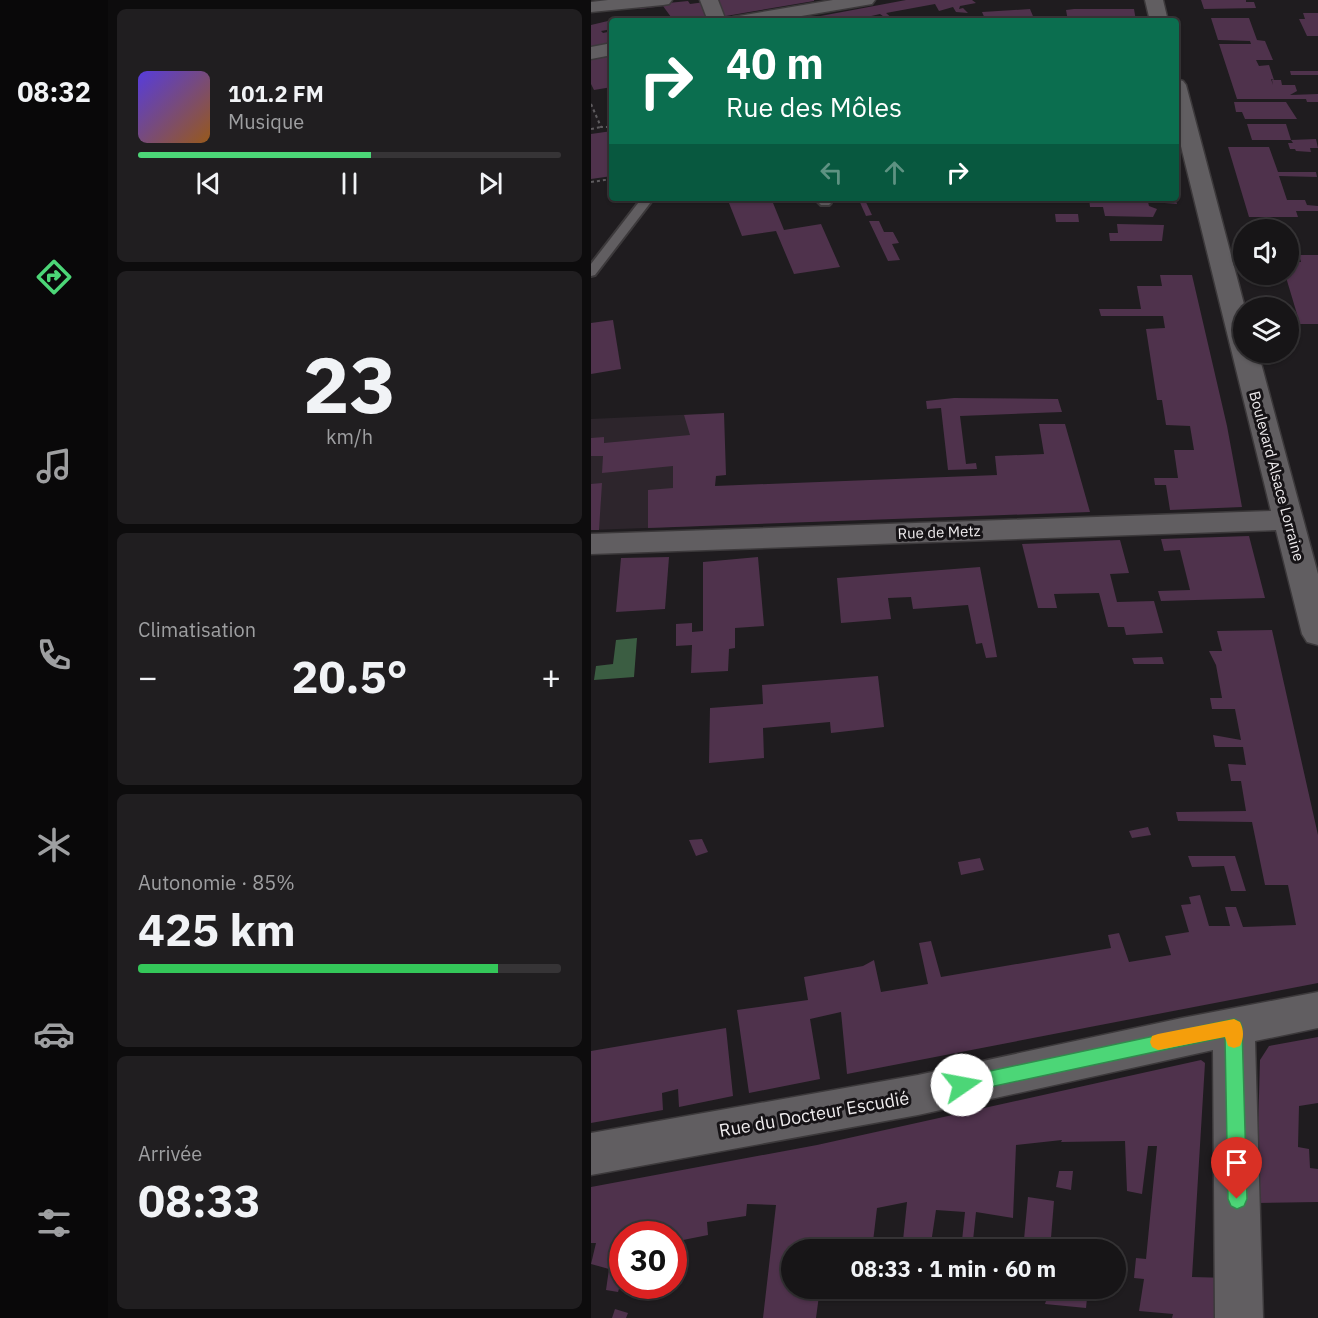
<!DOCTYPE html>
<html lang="fr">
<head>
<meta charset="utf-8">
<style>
  body { margin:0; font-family:"IBM Plex Sans",sans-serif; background:#201e20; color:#f1f3f6; height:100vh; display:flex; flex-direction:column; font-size:22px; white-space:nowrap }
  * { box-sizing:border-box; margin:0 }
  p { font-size:20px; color:#9e9fa1 }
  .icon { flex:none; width:33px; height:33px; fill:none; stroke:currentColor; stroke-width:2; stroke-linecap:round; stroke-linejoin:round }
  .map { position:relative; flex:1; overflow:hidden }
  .panel { display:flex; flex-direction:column; gap:9px; padding:9px; background:#0d0c0d; width:483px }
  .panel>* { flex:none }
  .top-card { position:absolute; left:18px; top:18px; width:570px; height:183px; border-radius:6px; box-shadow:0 2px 4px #0004,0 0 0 2px #363436; background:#0b6e4f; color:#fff; overflow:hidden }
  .buttons { position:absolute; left:642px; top:219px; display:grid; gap:12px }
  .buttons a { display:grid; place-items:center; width:66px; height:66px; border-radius:50%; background:#171517; box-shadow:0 2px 4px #0004,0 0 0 2px #363436; font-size:30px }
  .speed { position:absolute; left:18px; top:1221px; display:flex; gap:12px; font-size:30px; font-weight:700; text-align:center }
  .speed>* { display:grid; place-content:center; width:78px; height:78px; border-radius:50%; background:#171517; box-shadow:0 2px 4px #0004,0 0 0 2px #363436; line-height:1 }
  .speed .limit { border:9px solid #d22; background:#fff; color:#111 }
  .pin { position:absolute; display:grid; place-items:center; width:51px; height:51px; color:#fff; margin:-62px -26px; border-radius:50% 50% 50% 0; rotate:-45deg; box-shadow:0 0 6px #0007 }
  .pin .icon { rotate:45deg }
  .me { position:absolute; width:66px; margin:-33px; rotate:78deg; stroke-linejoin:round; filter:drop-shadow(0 0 4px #0008) }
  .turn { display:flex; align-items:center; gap:21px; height:126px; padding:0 18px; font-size:27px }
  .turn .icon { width:78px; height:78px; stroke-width:2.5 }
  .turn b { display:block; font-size:42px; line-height:51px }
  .lanes { display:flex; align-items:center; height:57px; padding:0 18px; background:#0003; justify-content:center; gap:30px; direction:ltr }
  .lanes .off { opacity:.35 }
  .big { font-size:45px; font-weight:700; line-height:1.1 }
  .panel .card { flex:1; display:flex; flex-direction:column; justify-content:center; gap:9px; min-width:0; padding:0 21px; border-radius:9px; background:#201e20 }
  .panel .dial { align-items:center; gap:0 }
  .dial b { font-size:78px; line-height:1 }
  .song { display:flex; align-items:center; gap:18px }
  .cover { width:72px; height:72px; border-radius:9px; background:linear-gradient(135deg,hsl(250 70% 55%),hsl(30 70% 35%)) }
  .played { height:6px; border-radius:3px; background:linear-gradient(90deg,#4cd677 55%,#363436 55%) }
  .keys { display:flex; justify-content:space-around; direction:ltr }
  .heat { display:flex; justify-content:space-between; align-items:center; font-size:33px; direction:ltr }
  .charge { height:9px; border-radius:4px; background:linear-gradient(90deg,#34c759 85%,#363436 0) }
  .trip { position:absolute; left:190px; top:1239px; width:345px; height:60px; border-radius:30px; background:#171517; box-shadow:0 2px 4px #0004,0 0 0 2px #363436; font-weight:700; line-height:60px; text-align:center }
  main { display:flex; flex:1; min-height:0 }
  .tabs { display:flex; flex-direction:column; width:108px; justify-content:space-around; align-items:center; background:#090809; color:#9e9fa1 }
  .tabs .icon { width:42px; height:42px }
  .tabs .on { color:#4cd677 }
  .tabs b { font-size:27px; color:#f1f3f6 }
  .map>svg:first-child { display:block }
  .built { fill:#2d252c }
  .water { fill:#3b5d42 }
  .building { fill:#4f324c }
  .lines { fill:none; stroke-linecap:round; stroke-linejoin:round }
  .lane-casing { stroke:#3c393b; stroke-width:4 }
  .street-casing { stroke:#3c393b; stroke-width:3 }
  .secondary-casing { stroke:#3c393b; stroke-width:3 }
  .path { stroke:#5f5c5f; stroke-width:2; stroke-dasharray:3 3; stroke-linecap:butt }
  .lane { fill:#615e61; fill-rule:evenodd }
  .street { fill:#615e61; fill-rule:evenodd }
  .secondary { fill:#615e61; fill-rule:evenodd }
  .route { fill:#4cd677; stroke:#318b4d; stroke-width:1.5 }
  .slow { fill:#f59e0b }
  .labels { text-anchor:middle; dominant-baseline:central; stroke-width:6; stroke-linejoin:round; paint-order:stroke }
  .street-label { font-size:15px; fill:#efecee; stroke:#161316 }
  .near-street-label { font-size:18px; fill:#efecee; stroke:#161316 }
</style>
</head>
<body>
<main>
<nav class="tabs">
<b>08:32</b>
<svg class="icon on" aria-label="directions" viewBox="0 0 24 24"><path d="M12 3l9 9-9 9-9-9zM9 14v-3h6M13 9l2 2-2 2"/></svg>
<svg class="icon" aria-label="music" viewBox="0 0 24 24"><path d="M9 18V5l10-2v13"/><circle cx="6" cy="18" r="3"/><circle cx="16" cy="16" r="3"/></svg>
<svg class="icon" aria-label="phone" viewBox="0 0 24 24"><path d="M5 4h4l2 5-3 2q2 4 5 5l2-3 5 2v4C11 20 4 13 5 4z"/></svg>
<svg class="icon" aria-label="climate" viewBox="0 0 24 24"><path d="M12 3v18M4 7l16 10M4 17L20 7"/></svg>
<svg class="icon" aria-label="car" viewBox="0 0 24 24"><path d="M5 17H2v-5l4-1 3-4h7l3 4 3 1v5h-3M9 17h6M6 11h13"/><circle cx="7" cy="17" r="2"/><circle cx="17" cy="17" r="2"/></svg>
<svg class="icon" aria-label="filters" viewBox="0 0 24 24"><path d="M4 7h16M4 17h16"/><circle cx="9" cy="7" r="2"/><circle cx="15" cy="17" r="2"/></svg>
</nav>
<section class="panel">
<div class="card">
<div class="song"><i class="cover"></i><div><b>101.2 FM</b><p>Musique</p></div></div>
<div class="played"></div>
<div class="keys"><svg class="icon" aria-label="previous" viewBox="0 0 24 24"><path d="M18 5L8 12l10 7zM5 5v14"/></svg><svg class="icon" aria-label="pause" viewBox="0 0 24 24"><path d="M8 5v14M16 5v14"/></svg><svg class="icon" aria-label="next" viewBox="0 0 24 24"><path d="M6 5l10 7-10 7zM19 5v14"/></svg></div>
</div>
<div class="card dial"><b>23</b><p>km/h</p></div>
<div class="card"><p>Climatisation</p>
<div class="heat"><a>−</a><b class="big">20.5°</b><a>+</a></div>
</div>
<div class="card"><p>Autonomie · 85%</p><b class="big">425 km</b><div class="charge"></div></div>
<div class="card"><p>Arrivée</p><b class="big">08:33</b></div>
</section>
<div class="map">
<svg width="727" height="1318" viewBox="0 0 727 1318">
  <rect width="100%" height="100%" fill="#1f1c1f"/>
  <!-- built -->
  <path class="built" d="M109 414V526L0 530V419Z"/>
  <!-- water -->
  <path class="water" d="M46 638 43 677 3 680 5 666 22 664 25 640Z"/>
  <!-- building -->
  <g class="building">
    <path d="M125 0H223V1L129 17Z"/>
    <path d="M315 0H381L385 3 369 6 368 9 372 8 377 13 365 12 362 7 348 11 344 4 295 13 303 20 299 21 289 14 276 17 280 21H203Z"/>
    <path d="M610 0H655V2H663L665 8 613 9Z"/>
    <path d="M97 1 99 4 114 2 120 21H74L80 17 72 6 49 9 47 6Z"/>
    <path d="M439 9 444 21H395L391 12Z"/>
    <path d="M483 9H543L545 21H477L475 10Z"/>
    <path d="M712 13H727V36H716L708 19H714Z"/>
    <path d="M620 18H658L666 40 674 41 682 60H665L668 66 678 65 683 80 680 79 682 85 681 80H690L691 85H704L706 91 699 95 727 94V102H716L715 99H646L628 44H660L659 41 627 40Z"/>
    <path d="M21 20V29L10 31 12 33 21 31V42L0 47V25Z"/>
    <path d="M21 55V69L16 70 21 78V87L3 90 0 84V60Z"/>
    <path d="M699 71H727V75H700Z"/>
    <path d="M643 102H695L706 119H654L651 112H645Z"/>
    <path d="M656 124H695L700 140H661Z"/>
    <path d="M21 131V176L0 179V134Z"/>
    <path d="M725 139 727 148H719L720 152 705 151 704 149H699L697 143H702L700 140Z"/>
    <path d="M637 147H678L687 172H725L726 177 688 176 696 200H714L716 205 727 206V211H705L707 217H658Z"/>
    <path d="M136 198H180L193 230 230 224 249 267 203 274 185 231 151 236Z"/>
    <path d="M267 198H273L281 215 275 216Z"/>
    <path d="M498 198H556L558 206 566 209 562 217 514 216 512 207H499Z"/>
    <path d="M561 198H584L586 204 561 202Z"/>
    <path d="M464 214H487L488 222H465Z"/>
    <path d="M278 221H288L293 232H302L308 243 301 244 309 260 297 261Z"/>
    <path d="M526 224 573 225 571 241H519L518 233H527Z"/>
    <path d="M708 255H727V324H709L694 274H698V262H710Z"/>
    <path d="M569 275H601L636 426 651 507 579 510 575 485H564L563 478H587L583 450H603L599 426 575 425 571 400H566L555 329 574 328 572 316H510L508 309H550L546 286H571Z"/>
    <path d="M22 320 30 369 0 374V323Z"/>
    <path d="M363 398 467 399 471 412 369 416 375 464 385 463 386 469 357 470 350 408 336 409 335 401Z"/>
    <path d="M133 413 135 475 125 476 124 486 406 475 404 456 453 454 448 424H474L499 512 57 528V490L82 488V466L11 473 12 456H0V438L13 437V443L99 435 93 415Z"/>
    <path d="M11 483 8 530H0V484Z"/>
    <path d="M658 536 674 598 570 601 567 591 599 590 589 550 573 551 570 539Z"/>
    <path d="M529 540 538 573 519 574 526 602 563 601 572 633 535 635 533 627H517L508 593 463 594 466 608H447L431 544Z"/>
    <path d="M78 557 74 609 25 612 30 558Z"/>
    <path d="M167 557 173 626 144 628V648L138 649 137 671 100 673 101 645 85 646V624L101 623V632L112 631V562Z"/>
    <path d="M389 567 406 657 395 658 391 643 385 644 377 605 322 609 320 597 297 598 300 619 250 623 246 578Z"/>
    <path d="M681 630 727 835V983L256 1074 250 1012 219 1019 229 1079 158 1093 146 1010 217 1000 213 977 272 966 283 960 290 992 337 984 328 943 340 941 350 977 520 948 517 935 528 933 538 962 580 955 574 936 598 932 590 905 600 904 598 897 609 895 618 926H639L634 907H645L652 927 705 925 697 885H674L661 822 587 821 585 812 655 811 650 781H640L637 764 655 765 652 747H624L622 735 650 740 644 709H621L619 698H631L625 665 618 651H631L626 631Z"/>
    <path d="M571 657 573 664H543L541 658Z"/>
    <path d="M287 676 293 727 240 733 239 722 172 728 173 758 118 763 119 708 172 704 171 685Z"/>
    <path d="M557 827 560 835 541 838 538 831Z"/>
    <path d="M111 839 117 852 105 856 98 840Z"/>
    <path d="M597 856H644L655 891H640L633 866 601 867Z"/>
    <path d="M389 858 393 870 370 875 367 862Z"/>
    <path d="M135 1028 142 1096 88 1107 87 1089 71 1093 72 1110 0 1123V1051Z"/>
    <path d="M727 1037V1103L708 1106 707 1147 718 1149 719 1168 727 1169V1202L665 1203 669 1060 678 1046Z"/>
    <path d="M610 1060 614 1063 601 1277 639 1278 636 1318H581L582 1314 548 1311 553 1279 543 1278 545 1258 555 1259 566 1146H557L551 1194 536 1191 534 1141 470 1142 471 1140 425 1145 422 1218 385 1212 381 1250H370L374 1212 345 1210 339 1250H311L316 1202 286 1208 281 1250 227 1246V1250H201V1288H229L225 1318H172L185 1205 156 1204 155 1216 116 1222 117 1235 82 1242V1234H32V1276L27 1292 15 1290 18 1269 0 1264 5 1243H0V1187L226 1145Z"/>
    <path d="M468 1171H482L480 1190 465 1187Z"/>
    <path d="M437 1197 463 1201 459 1250H432Z"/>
    <path d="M459 1288H497L495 1308 454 1304Z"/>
    <path d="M24 1309 37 1313 35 1318H21Z"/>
  </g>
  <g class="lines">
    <!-- lane casing -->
    <g class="lane-casing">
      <g id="lane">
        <path d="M51 198H63L4 275 0 276V264Z"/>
        <path d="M223 198H235L240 203 238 205H230Z"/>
      </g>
    </g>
    <!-- street casing -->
    <g class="street-casing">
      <g id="street">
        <path d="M17 0H81L78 4 72 5 0 12V2Z"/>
        <path d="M109 0H127L135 21H117Z"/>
        <path d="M554 0H572L577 21H559Z"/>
        <path d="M585 79 592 81 595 85 654 308 652 352H667L727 574V645L716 642 711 634 685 530 0 554V534L680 511 585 126Z"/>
        <path d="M727 992V1028L664 1041 672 1318H624L622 1050 327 1115 0 1175V1133L327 1075 591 1018Z"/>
      </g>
    </g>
    <!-- secondary casing -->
    <g class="secondary-casing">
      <g id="secondary">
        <path d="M242 0H284L281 4 275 5 181 21H139L142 17 148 16Z"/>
        <path d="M21 43V55L0 59V47Z"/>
      </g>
    </g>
    <!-- path -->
    <g class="path">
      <path d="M0 104 10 127H21"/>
      <path d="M0 129 10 127"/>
      <path d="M0 182 21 179"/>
    </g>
    <!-- lane -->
    <use href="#lane" class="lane"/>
    <!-- street -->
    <use href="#street" class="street"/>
    <!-- secondary -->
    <use href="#secondary" class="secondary"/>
  </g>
  <!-- route -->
  <path class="route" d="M643 1019 649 1022 651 1027 656 1199 653 1206 646 1209 640 1206 637 1199 634 1037 371 1093 364 1091 362 1085 364 1079 371 1077Z"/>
  <!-- slow -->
  <path class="slow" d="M643 1019 649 1022C653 1030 653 1038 649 1046L643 1048 637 1046 634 1037 567 1050 561 1047 559 1042 561 1036 567 1034Z"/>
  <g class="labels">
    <!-- street labels -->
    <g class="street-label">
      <text transform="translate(686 476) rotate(75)">Boulevard Alsace Lorraine</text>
      <text transform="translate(348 532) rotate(-2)">Rue de Metz</text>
    </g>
    <!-- near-street labels -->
    <g class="near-street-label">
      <text transform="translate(223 1114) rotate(-10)">Rue du Docteur Escudié</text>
    </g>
  </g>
</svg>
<div class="buttons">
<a><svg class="icon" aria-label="sound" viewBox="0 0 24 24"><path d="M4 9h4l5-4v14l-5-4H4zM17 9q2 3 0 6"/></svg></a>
<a><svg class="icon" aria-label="layers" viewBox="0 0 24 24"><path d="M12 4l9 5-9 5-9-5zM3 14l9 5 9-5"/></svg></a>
</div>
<div class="speed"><div class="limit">30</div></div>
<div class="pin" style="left:646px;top:1199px;background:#d93025"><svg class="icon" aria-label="arrive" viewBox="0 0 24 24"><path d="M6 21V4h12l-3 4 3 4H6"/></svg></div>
<svg class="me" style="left:371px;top:1085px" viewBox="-20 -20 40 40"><circle r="19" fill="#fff"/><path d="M0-13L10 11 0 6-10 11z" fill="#4cd677"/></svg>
<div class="trip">08:33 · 1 min · 60 m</div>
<div class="top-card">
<div class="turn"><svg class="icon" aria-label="right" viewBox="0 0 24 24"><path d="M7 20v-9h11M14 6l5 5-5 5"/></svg><div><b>40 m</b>Rue des Môles</div></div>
<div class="lanes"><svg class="icon off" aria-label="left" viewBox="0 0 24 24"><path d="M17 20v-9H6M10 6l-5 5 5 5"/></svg><svg class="icon off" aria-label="ahead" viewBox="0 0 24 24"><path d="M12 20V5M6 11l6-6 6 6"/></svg><svg class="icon" aria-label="right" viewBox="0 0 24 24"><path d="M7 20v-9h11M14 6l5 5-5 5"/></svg></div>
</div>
</div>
</main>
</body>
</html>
